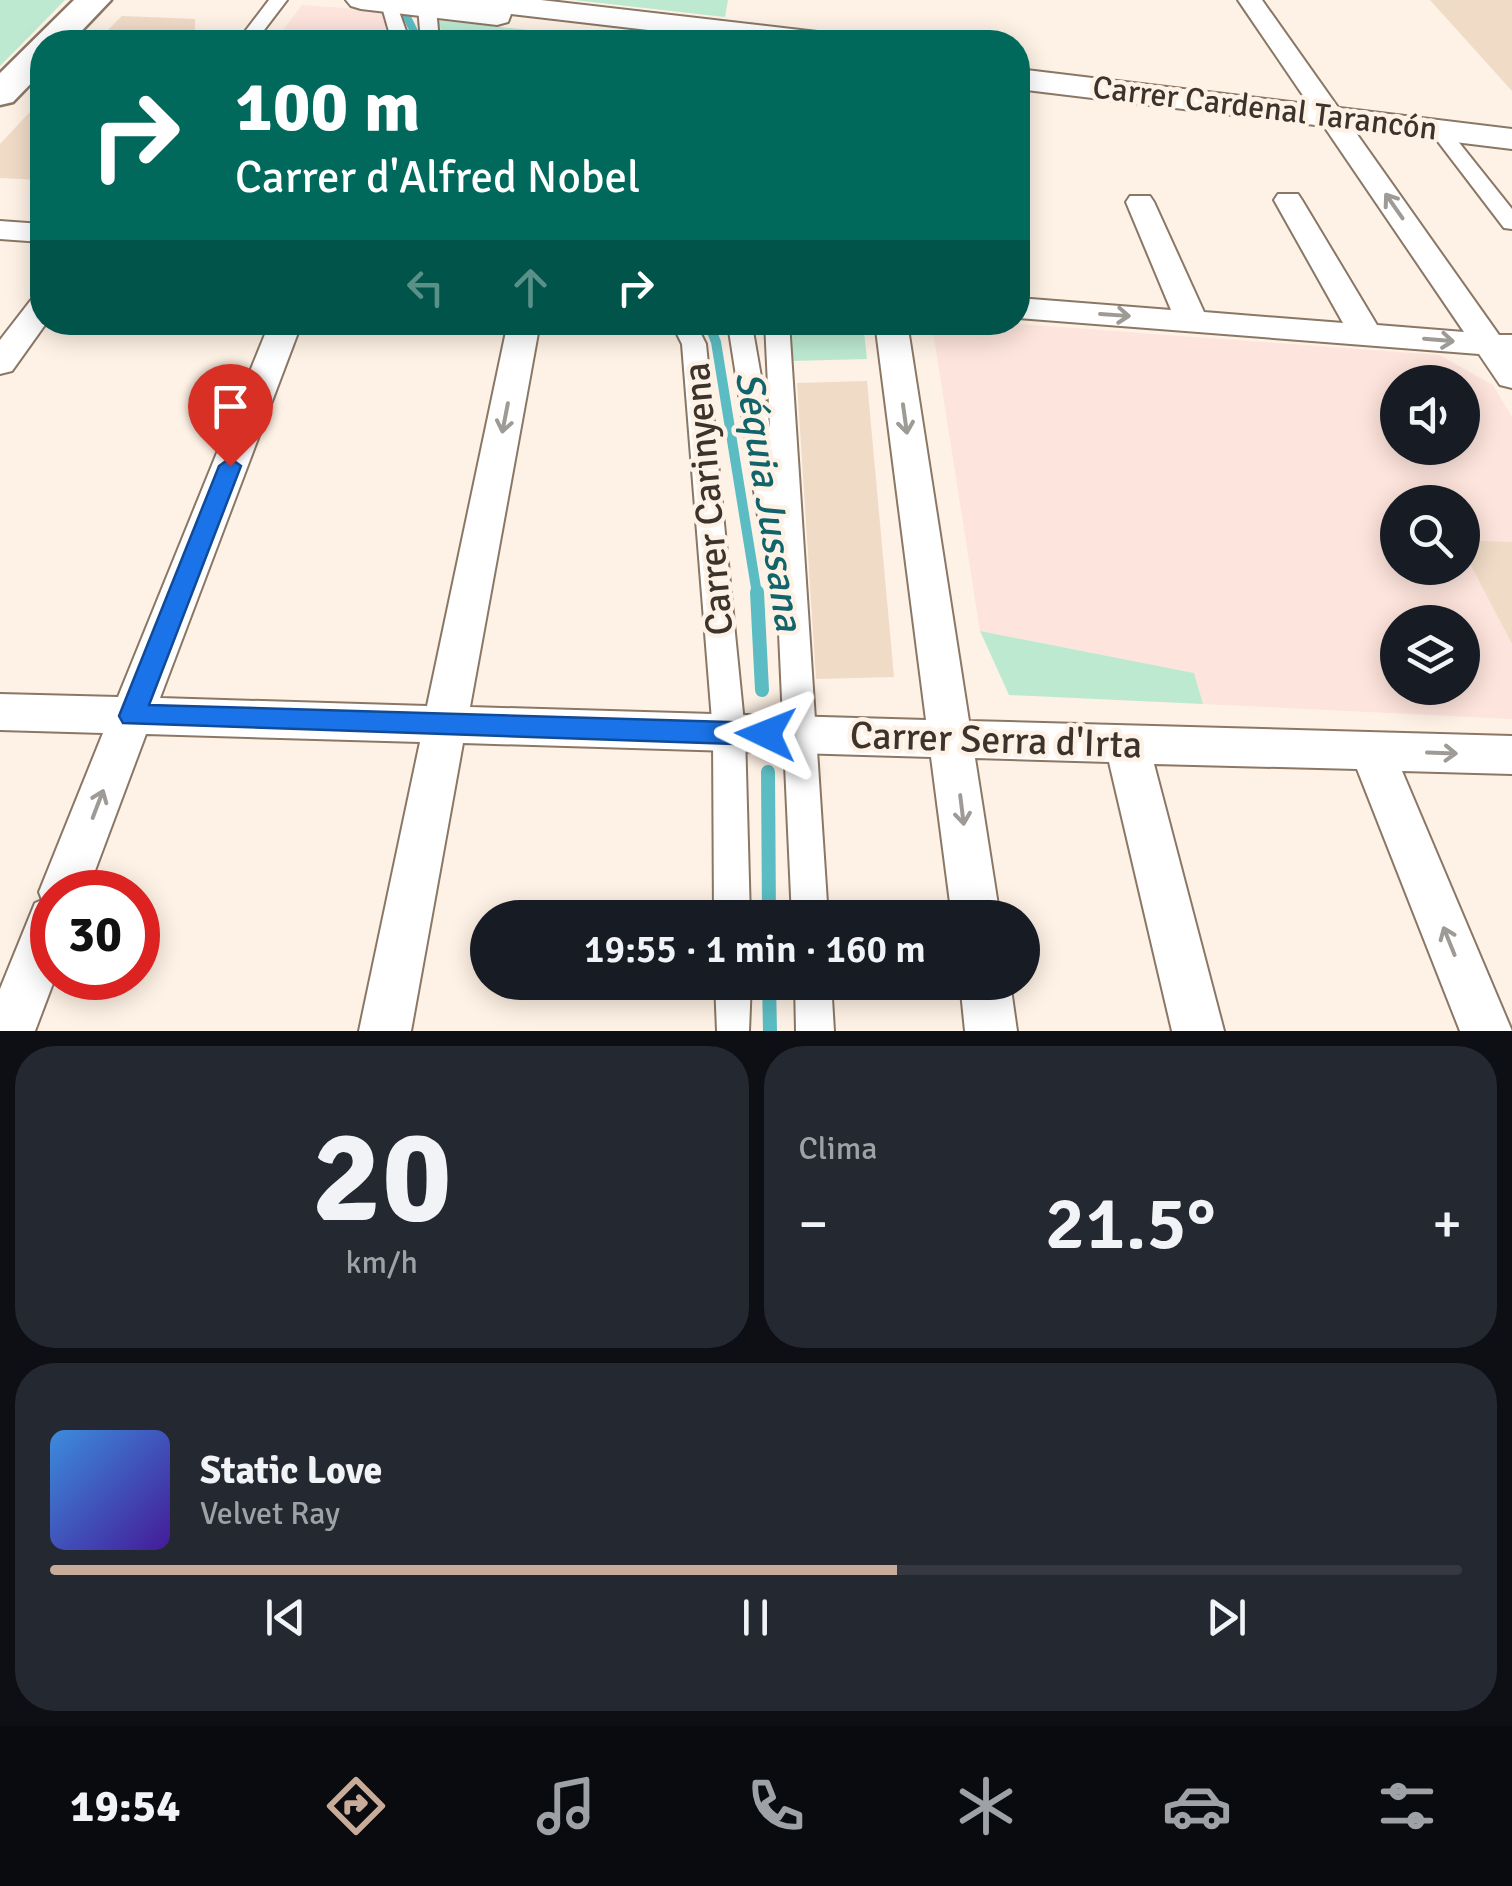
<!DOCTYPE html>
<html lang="es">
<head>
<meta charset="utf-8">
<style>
  body { margin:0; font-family:Signika,sans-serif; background:#242831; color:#f1f3f6; height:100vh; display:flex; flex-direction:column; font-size:38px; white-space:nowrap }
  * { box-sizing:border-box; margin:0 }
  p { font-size:32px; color:#9ea1a6 }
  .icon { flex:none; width:55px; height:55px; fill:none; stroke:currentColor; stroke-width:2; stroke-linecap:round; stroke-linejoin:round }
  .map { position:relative; height:1031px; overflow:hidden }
  .drawer { display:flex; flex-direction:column; gap:15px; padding:15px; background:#0d0f14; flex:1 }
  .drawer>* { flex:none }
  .guide { position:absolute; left:30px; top:30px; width:1000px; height:305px; border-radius:40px; box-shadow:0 5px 25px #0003; background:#00695c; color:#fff; overflow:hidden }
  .buttons { position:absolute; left:1380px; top:365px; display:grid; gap:20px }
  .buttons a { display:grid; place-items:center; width:100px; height:100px; border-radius:50%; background:#171b24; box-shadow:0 5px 25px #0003; font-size:50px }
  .speed { position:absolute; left:30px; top:870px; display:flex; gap:20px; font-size:50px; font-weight:700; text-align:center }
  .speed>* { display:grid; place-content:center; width:130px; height:130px; border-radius:50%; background:#171b24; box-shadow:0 5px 25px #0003; line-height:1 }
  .speed .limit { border:15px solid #d22; background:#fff; color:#111 }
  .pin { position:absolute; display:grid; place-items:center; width:85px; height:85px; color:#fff; margin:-102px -42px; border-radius:50% 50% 50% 0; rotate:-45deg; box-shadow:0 0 10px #0007 }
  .pin .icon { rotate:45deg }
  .me { position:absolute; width:110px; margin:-55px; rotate:272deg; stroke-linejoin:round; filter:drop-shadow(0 0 8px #0008) }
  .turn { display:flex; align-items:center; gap:35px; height:210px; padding:0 40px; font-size:45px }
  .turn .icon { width:130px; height:130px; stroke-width:2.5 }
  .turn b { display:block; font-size:70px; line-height:85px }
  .lanes { display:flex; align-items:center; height:95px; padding:0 40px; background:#0003; justify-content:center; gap:50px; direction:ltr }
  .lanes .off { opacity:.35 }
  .big { font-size:75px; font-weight:600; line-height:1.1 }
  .drawer .card { flex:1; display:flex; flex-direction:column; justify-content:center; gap:15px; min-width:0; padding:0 35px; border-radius:40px; background:#242831 }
  .drawer .dial { align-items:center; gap:0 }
  .dial b { font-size:130px; line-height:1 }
  .song { display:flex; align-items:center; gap:30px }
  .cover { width:120px; height:120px; border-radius:15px; background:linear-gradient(135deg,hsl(210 70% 55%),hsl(260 70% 35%)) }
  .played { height:10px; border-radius:5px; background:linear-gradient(90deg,#c9ab99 60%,#363941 60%) }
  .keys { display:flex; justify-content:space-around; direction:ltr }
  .heat { display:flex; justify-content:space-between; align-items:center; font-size:55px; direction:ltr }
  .drawer .tiles { flex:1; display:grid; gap:15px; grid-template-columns:1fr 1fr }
  .card:last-child { grid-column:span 2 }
  .trip { position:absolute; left:470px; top:900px; width:570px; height:100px; border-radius:50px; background:#171b24; box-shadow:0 5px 25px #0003; font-weight:600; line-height:100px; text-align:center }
  .dock { display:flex; height:160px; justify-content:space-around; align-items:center; background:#090b0e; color:#9ea1a6 }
  .dock .icon { width:70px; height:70px }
  .dock .on { color:#c9ab99 }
  .dock b { font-size:45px; color:#f1f3f6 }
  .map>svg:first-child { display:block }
  .education { fill:#fde4dc; fill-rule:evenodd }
  .green { fill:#bde9d1 }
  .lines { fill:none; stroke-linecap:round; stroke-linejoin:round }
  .stream-far2 { stroke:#5bbdc3; stroke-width:8 }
  .stream-far1 { stroke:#5bbdc3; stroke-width:10 }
  .stream { stroke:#5bbdc3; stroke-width:14 }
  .building { fill:#f0dbc7 }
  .pedestrian-casing { stroke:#8a7766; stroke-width:4 }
  .minor-casing { stroke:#8a7766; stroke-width:4 }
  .tertiary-casing { stroke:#8a7766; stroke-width:4 }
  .secondary-casing { stroke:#8a7766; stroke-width:5 }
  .pedestrian { fill:#fff; fill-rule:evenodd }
  .minor { fill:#fff; fill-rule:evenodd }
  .tertiary { fill:#fff; fill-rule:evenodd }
  .secondary { fill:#fff; fill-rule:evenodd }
  .oneway { stroke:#9e9a96 }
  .route { fill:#1a73e8; stroke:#114b97; stroke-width:2.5 }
  .labels { text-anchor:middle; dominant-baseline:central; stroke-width:9; stroke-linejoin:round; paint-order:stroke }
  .far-street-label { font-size:32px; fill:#3c342c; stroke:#fef1e5 }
  .street-label { font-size:38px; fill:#3c342c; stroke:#fef1e5 }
  .water-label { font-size:40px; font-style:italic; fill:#116469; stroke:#fef1e5 }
</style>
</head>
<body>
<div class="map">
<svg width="1512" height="1031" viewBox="0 0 1512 1031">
  <rect width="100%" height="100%" fill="#fef1e5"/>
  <!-- education -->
  <g class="education">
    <path d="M302 5 385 11 386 33 392 42H274Z"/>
    <path d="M944 323H1006L1439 355 1493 385 1512 417V542L1463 540 1462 502H1398V568H1462L1463 548 1512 644V719L1203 704 1194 673 980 631 933 331ZM1398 382H1462V448H1398ZM1398 622H1462V688H1398Z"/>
  </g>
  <!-- green -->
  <g class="green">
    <path d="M0 0H65L0 66Z"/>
    <path d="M573 0H728L725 17Z"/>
    <path d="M436 20 641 42H448Z"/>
    <path d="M787 323H863L867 359 790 361Z"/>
    <path d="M980 631 1194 673 1203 704 1009 695Z"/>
  </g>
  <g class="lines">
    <!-- stream-far2 -->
    <path class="stream-far2" d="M407 17 419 42"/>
    <!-- stream-far1 -->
    <path class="stream-far1" d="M708 322 716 342 757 594"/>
    <!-- stream -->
    <g class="stream">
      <path d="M757 592 762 690"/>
      <path d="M768 772 769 918"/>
      <path d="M769 982 770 1031"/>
    </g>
  </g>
  <!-- building -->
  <g class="building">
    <path d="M1430 0H1512V91Z"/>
    <path d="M122 16 195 19V42H96Z"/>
    <path d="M42 99V180L0 178V144Z"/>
    <path d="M867 381 894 677 816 679 797 383Z"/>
    <path d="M1462 540 1512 542V644L1462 548Z"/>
  </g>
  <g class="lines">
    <!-- pedestrian casing -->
    <g class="pedestrian-casing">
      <g id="pedestrian">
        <path d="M269 0H287L255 42H237Z"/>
        <path d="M380 0 396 3 410 42H392Z"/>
        <path d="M427 2 436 7 438 30 447 42H429L420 30 418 7Z"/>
        <path d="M1446 133 1453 135 1512 209V229L1504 228 1436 139Z"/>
        <path d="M671 322H695L706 344 745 733 750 918H714L713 733 682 344Z"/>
        <path d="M724 322H747L753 331 770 428 765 322H789L828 918H792L775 545 765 542 761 535 729 331Z"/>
        <path d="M715 982H751L749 1031H717Z"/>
        <path d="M795 982H831L834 1031H796Z"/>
      </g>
    </g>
    <!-- minor casing -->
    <g class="minor-casing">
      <g id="minor">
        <path d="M1238 0H1262L1499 335H1512V388L1500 385 1479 354 1018 318V298L1171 310 1126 202 1130 196H1150L1154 202 1204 312 1343 323 1274 200 1278 194H1298L1302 200 1377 325 1464 332Z"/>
        <path d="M0 221 42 224V242L0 239Z"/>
        <path d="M42 297V322H47L12 371 0 374V340L31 300Z"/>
        <path d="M270 322H302L160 698 427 706 508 322H540L470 707 926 720 875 322H907L969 721 1512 736V774L1402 771 1512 1031H1460L1357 769 1154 764 1224 1031H1172L1109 762 975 758 1000 918H952L931 757 463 743 411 1031H359L420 742 146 734 87 892H52L55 978 35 1031H0V989L35 903 42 900 39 892 103 733 0 730V694L118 697Z"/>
        <path d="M960 982H1010L1017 1031H965Z"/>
      </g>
    </g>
    <!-- tertiary casing -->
    <g class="tertiary-casing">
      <g id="tertiary">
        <path d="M346 0H541L826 33 837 35 841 42H751L511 14 508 22 497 25 361 9 351 6Z"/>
        <path d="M1018 69 1512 129V149L1018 89Z"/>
      </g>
    </g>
    <!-- secondary casing -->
    <g class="secondary-casing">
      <path id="secondary" d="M74 0H111L71 42H42V72L13 102 0 105V73Z"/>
    </g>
    <!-- pedestrian -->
    <use href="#pedestrian" class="pedestrian"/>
    <!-- minor -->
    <use href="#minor" class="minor"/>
    <!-- tertiary -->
    <use href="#tertiary" class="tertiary"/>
    <!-- secondary -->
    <use href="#secondary" class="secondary"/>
  </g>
  <!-- one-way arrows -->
  <defs><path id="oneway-shaft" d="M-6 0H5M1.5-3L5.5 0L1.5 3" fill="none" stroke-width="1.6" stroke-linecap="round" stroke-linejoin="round" transform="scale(2.5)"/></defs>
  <g class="oneway">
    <use href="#oneway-shaft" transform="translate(1394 206) rotate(-125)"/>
    <use href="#oneway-shaft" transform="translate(1115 315) rotate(4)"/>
    <use href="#oneway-shaft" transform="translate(1439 340) rotate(5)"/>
    <use href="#oneway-shaft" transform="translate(505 418) rotate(101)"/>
    <use href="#oneway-shaft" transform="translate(905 419) rotate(82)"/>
    <use href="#oneway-shaft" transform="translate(1442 753) rotate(2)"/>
    <use href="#oneway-shaft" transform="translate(98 804) rotate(-69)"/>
    <use href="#oneway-shaft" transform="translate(962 810) rotate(83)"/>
    <use href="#oneway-shaft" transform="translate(1449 941) rotate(-112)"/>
  </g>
  <!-- route -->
  <path class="route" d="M230 458 241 466 149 705 766 723 775 726 779 734 775 742 766 745 123 723 119 716 219 466Z"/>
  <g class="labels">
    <!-- far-street labels -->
    <g class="far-street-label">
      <text transform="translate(1265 108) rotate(7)">Carrer Cardenal Tarancón</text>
    </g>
    <!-- street labels -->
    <g class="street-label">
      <text transform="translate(708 499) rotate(-95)">Carrer Carinyena</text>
      <text transform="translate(996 740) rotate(2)">Carrer Serra d'Irta</text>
    </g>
    <!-- water labels -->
    <g class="water-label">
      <text transform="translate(769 501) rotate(81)">Séquia Jussana</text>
    </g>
  </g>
</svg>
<div class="buttons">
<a><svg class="icon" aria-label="sound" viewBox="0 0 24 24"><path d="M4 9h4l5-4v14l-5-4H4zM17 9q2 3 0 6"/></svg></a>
<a><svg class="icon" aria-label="search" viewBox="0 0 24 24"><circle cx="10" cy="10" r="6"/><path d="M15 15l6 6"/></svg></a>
<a><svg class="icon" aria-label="layers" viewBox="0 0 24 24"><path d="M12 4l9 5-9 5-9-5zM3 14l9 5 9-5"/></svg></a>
</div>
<div class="speed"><div class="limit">30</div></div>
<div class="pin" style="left:230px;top:466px;background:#d93025"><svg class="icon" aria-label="arrive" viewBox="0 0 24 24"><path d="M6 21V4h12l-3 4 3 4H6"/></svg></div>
<svg class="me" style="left:766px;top:734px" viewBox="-20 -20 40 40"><path d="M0-17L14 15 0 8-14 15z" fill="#1a73e8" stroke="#fff" stroke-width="4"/></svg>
<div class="trip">19:55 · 1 min · 160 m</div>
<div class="guide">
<div class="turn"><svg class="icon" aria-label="right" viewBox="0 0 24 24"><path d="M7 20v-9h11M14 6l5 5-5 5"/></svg><div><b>100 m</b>Carrer d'Alfred Nobel</div></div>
<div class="lanes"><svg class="icon off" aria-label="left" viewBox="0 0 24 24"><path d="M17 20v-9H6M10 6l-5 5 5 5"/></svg><svg class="icon off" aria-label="ahead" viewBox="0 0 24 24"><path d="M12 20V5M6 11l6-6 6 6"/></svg><svg class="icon" aria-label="right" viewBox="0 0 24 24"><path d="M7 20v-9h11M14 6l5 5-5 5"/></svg></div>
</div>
</div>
<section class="drawer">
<div class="tiles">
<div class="card dial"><b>20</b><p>km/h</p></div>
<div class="card"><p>Clima</p>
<div class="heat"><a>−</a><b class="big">21.5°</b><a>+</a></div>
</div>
<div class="card">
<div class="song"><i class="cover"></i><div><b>Static Love</b><p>Velvet Ray</p></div></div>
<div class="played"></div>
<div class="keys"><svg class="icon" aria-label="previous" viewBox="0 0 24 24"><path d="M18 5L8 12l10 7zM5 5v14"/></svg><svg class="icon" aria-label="pause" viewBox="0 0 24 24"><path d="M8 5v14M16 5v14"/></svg><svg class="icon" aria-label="next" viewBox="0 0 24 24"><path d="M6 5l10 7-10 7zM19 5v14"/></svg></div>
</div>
</div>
</section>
<nav class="dock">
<b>19:54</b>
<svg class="icon on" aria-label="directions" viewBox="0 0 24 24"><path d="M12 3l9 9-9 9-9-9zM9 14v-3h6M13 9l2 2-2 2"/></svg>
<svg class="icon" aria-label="music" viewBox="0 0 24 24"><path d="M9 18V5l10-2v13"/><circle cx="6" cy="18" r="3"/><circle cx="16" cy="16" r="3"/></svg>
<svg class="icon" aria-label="phone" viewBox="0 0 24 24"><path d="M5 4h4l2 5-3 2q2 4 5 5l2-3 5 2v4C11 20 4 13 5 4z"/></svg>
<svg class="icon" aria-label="climate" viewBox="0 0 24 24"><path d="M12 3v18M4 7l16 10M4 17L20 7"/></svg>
<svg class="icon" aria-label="car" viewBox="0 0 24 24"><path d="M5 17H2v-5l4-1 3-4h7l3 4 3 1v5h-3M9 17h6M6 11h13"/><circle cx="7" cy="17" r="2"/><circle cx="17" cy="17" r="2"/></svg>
<svg class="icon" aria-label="filters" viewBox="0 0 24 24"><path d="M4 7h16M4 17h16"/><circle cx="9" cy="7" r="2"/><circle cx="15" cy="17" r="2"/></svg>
</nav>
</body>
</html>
